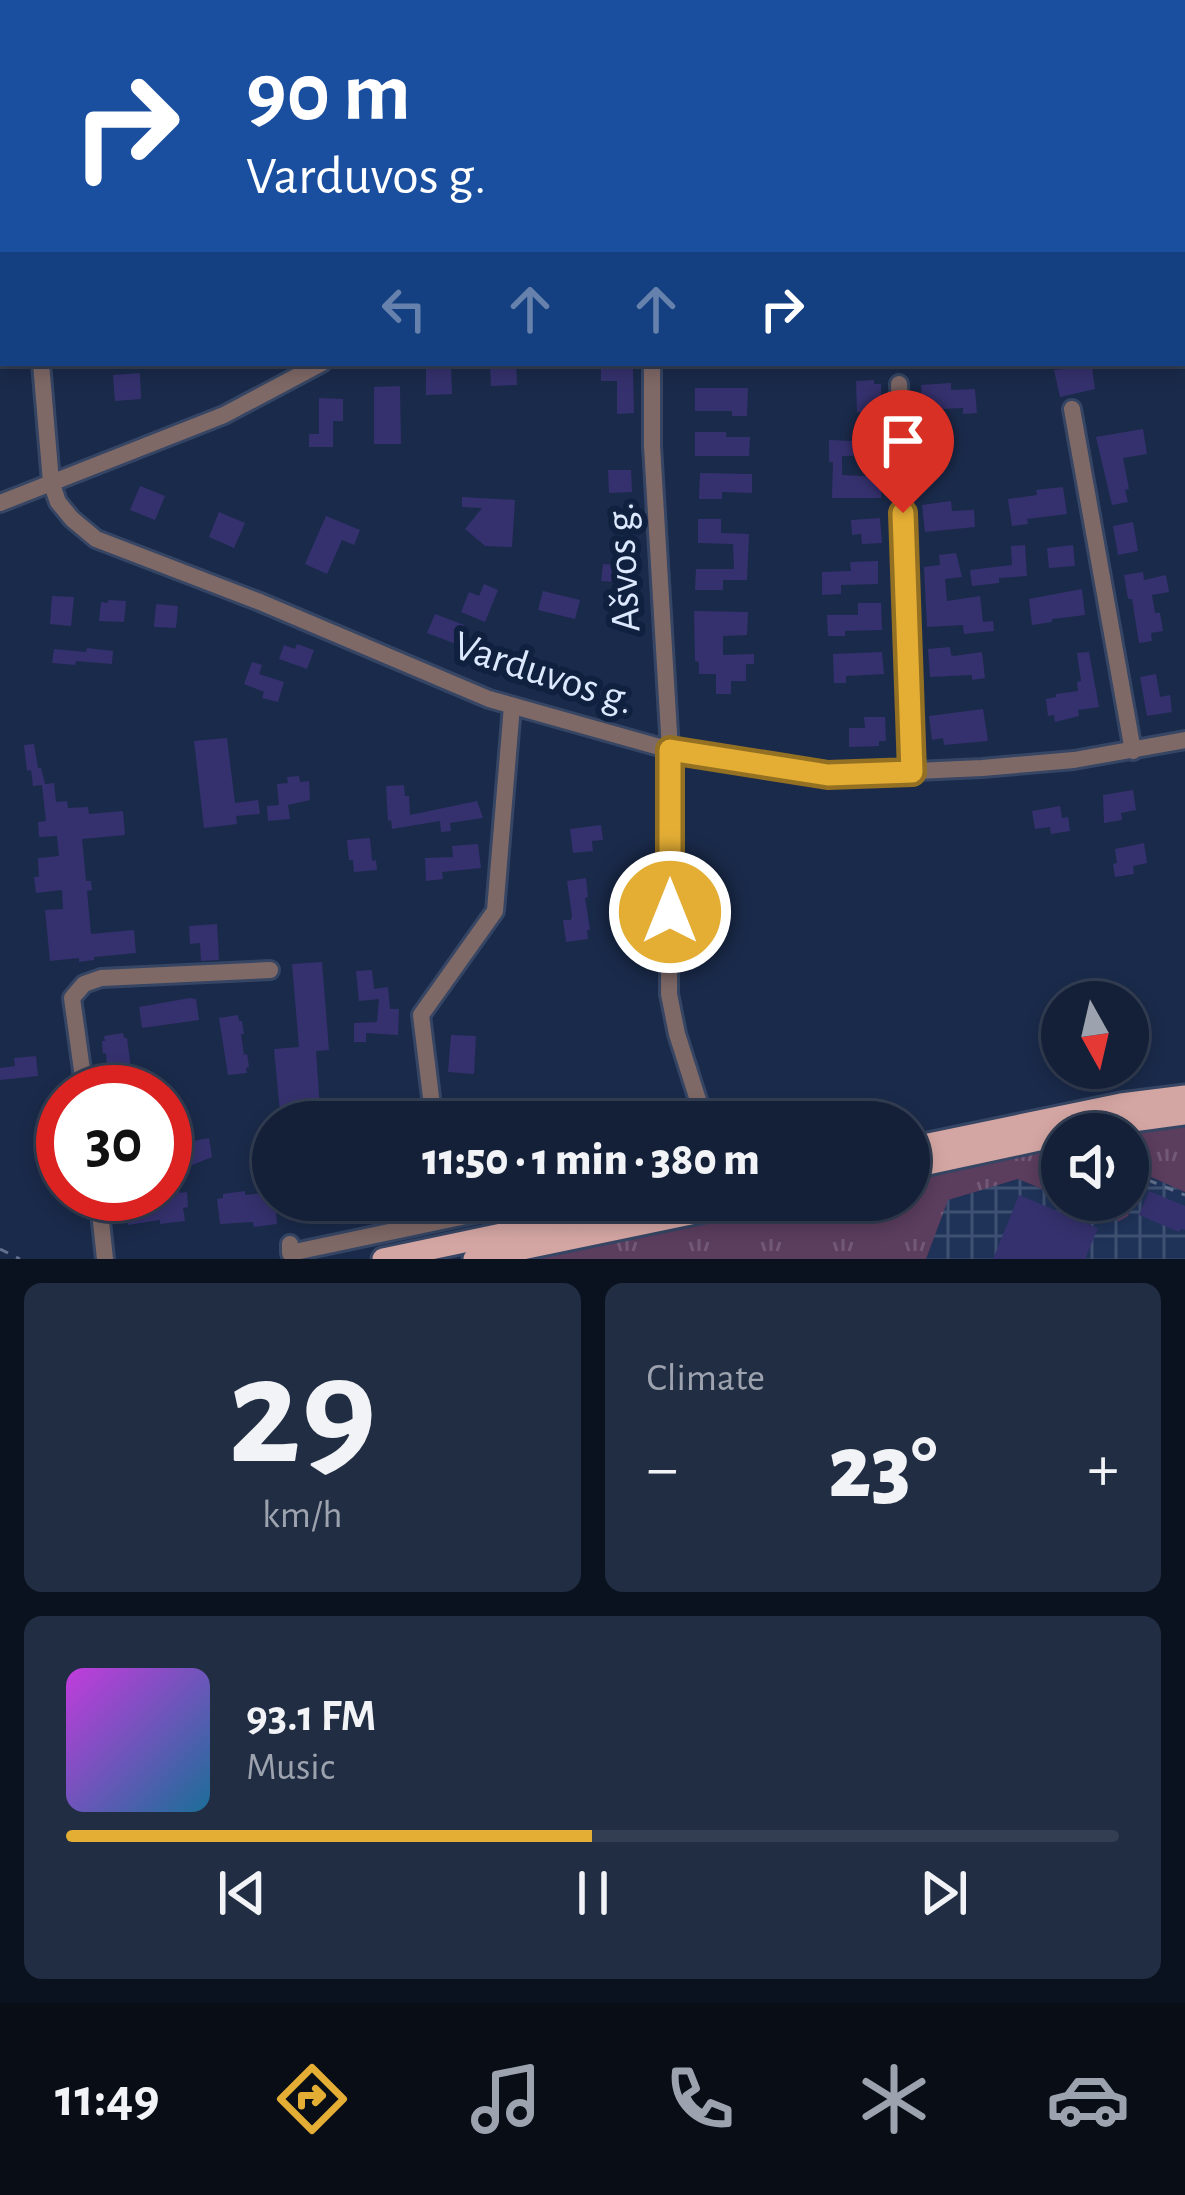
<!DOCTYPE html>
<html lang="en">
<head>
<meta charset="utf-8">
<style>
  body { margin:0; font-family:"Alegreya Sans",sans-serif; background:#212d43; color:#f1f3f6; height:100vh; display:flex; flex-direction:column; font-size:45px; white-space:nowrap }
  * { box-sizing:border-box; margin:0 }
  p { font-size:39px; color:#9da3ae }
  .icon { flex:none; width:66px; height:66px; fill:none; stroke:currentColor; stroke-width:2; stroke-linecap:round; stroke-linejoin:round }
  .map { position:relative; height:1259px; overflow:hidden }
  .side { display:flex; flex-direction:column; gap:24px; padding:24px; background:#0b121f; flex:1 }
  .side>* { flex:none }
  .hud { position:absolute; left:0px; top:0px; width:1185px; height:366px; box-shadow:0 6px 18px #0003,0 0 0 3px #333e53; background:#1a4fa0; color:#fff; overflow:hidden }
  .needle { width:78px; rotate:172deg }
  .fabs { position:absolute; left:1041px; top:981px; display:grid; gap:24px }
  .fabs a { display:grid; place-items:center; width:108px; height:108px; border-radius:50%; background:#142038; box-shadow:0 6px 18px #0003,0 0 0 3px #333e53; font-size:60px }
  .speed { position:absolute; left:36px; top:1065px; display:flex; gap:24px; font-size:60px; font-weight:700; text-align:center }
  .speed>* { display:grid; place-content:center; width:156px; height:156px; border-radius:50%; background:#142038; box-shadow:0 6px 18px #0003,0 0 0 3px #333e53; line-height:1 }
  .speed .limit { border:18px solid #d22; background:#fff; color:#111 }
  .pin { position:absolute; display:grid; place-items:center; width:102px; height:102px; color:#fff; margin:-123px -51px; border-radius:50% 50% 50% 0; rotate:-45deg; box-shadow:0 0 12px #0007 }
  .pin .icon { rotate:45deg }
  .me { position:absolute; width:132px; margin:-66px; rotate:0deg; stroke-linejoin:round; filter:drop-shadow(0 0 9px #0008) }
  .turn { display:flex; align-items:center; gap:42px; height:252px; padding:0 48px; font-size:54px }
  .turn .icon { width:156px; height:156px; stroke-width:2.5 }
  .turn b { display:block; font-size:84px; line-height:102px }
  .lanes { display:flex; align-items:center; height:114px; padding:0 48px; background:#0003; justify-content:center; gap:60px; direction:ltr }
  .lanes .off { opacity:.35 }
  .big { font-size:90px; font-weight:800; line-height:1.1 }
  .side .card { flex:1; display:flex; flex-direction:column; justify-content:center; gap:18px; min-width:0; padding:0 42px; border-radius:18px; background:#212d43 }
  .side .dial { align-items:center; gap:0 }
  .dial b { font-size:156px; line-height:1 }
  .song { display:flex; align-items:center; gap:36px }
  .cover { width:144px; height:144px; border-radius:18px; background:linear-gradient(135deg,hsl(290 70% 55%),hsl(200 70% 35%)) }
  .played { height:12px; border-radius:6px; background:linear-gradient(90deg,#e4ae35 50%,#333e53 50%) }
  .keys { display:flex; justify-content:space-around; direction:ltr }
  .heat { display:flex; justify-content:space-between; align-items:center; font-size:66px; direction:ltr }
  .side .tiles { flex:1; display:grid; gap:24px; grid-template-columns:1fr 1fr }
  .card:last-child { grid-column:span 2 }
  .trip { position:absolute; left:252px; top:1101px; width:678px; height:120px; border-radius:60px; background:#142038; box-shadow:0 6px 18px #0003,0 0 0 3px #333e53; font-weight:800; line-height:120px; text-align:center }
  .menu { display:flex; height:192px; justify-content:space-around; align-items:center; background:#080d16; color:#9da3ae }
  .menu .icon { width:84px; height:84px }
  .menu .active { color:#e4ae35 }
  .menu b { font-size:54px; color:#f1f3f6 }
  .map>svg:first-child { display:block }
  .industrial { fill:url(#industrial-grid) }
  .grass { fill:url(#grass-tufts) }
  .building { fill:#35316e }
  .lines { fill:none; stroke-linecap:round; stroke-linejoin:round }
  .minor-casing { stroke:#354563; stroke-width:22 }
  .major-casing { stroke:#354563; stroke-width:27 }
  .path { stroke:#61708c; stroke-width:3; stroke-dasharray:9 9; stroke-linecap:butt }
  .minor { stroke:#7f6967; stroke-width:16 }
  .major { stroke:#d4a6a3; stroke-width:21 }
  .route-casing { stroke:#947122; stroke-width:30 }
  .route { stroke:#e4ae35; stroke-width:21 }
  .labels { text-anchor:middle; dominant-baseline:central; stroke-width:12; stroke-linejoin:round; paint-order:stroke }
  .street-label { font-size:42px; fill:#dce8fd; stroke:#10203f }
</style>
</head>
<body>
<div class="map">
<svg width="1185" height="1259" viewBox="0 0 1185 1259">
  <defs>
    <pattern id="industrial-grid" width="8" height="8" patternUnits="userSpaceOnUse" patternTransform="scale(3)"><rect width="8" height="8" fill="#1f3359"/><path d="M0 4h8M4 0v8" fill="none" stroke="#3f5172"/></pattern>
    <pattern id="grass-tufts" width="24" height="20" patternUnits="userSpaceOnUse" patternTransform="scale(3)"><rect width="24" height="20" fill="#5b3d5e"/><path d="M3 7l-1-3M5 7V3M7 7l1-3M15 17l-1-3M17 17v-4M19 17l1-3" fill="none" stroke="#725976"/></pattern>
  </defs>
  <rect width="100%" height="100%" fill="#1a2a4a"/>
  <!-- industrial -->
  <path class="industrial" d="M1142 1173 1185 1192V1259H926L947 1200 1018 1179 1062 1197V1200H1069L1119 1221 1128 1216Z"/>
  <!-- grass -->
  <g class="grass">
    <path d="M1185 1122V1192L1142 1173 1128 1216 1119 1221 1069 1200H1128V1134H1105Z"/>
    <path d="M1062 1143V1197L1018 1179 948 1200 926 1259H506L789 1200H909V1175Z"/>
  </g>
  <!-- building -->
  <g class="building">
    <path d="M490 363H516L517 385 491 386Z"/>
    <path d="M426 366H451L452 394 426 395Z"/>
    <path d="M1080 367H1092L1095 389 1060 397 1054 370Z"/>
    <path d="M601 369H633L634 413 617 414V381H601Z"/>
    <path d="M140 373 141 399 115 401 113 375Z"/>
    <path d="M874 380V384H881V400H875V412H857L856 381Z"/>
    <path d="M951 383V390L975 389 977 413 963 414V408L922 410 921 385Z"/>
    <path d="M400 386 401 444H374V387Z"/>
    <path d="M695 388H748L747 416H732V411H695Z"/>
    <path d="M319 398 343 399V421H333V447H309V434H319Z"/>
    <path d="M1143 429 1147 454 1123 458 1129 489 1125 490 1128 502 1112 505 1096 437Z"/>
    <path d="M881 431V455L842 456V475L881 477V498H832L833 462H829V440L854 441V432Z"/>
    <path d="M695 432H726V437H750L749 456H695Z"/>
    <path d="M608 470H631L632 492 609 493Z"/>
    <path d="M700 473 752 474V493L722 492V499H699Z"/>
    <path d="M140 486 165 496 155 520 130 510Z"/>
    <path d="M1063 487 1067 514 1027 519 1028 524 1012 526 1008 499 1037 495 1036 490Z"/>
    <path d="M462 497 515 500 512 547 485 546 465 529 482 508 462 507Z"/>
    <path d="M951 501 952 511 974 510 975 527 925 532 922 505Z"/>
    <path d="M219 512 245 523 234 548 209 537Z"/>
    <path d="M326 516 360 530 354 545 342 540 327 574 305 564Z"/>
    <path d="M880 518 882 543 862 544 861 534 852 535 851 520Z"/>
    <path d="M698 519H721V533L749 534 747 580H723V590H695L696 569H734L733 544 698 543Z"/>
    <path d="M1133 522 1138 551 1118 555 1113 526Z"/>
    <path d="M1025 545 1027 576 999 578V583L972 586 970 570 1012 565 1011 546Z"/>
    <path d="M1073 545 1075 566 1049 568 1047 548Z"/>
    <path d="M956 553 962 577 945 579 947 601 980 596 983 622 993 621 994 631 964 634 963 625 927 627 924 567 940 565 939 555Z"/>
    <path d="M615 561 632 567 631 583 601 581 603 564 614 565Z"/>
    <path d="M878 561V584L841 585V594L822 595V572L851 571 850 562Z"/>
    <path d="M1143 572 1144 580 1166 575 1169 592 1152 595 1155 613H1160L1163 631 1151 633 1152 641 1139 643 1132 599H1128L1124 575Z"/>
    <path d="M484 584 498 590 485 622 461 612 469 592 479 596Z"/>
    <path d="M1082 589 1085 615 1052 619V622L1032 625 1029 599Z"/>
    <path d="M543 591 580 600 575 619 538 610Z"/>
    <path d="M52 596 74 597 71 626 50 624Z"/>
    <path d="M108 600 126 601 124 622 99 621 101 602 108 603Z"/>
    <path d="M858 603H881L882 630 845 631V636H828L827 615H858Z"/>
    <path d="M156 604 178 606 176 628 154 627Z"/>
    <path d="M694 611 748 612 747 635 723 636V655L754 654V664H746V681H731V694H716V674H699V662L695 661Z"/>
    <path d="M435 614 464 625 456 644 427 633Z"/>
    <path d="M297 644 314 650 307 669 279 659 284 645 295 649Z"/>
    <path d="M950 647 951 655 954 656 982 652 985 678 972 680V675L930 677 928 649Z"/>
    <path d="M87 648 113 651 112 664 76 661 75 665 52 663 54 649 86 652Z"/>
    <path d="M882 652 884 674 846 676V683H834L833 654Z"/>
    <path d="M1089 652 1099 707 1078 710 1079 716 1055 722 1054 715 1048 716 1046 699 1056 697V694L1078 691 1077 682 1081 681 1077 653Z"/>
    <path d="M252 662 262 665 259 674 284 682 278 702 262 698 264 692 244 684Z"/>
    <path d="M1156 674 1160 697 1170 695 1172 712 1147 716 1140 677Z"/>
    <path d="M983 709 988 741 944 745 943 738 932 740 929 716Z"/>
    <path d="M864 717H885L886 741H879V746L849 747V728H865Z"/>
    <path d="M227 738 235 803 258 800 260 814 236 816 237 824 204 828 194 741Z"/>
    <path d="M34 744 38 768H41L45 784 54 783 56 802 67 801 68 808 88 807 89 814 123 811 125 835 82 839 86 881H91L92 890 87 891 91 934 134 930 136 953 94 957V960L79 962V958L50 961 45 910 63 909 62 890 36 893 34 877H39L38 858 59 856 57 836 39 837 38 822 46 821 42 785 33 786 31 770 27 771 24 745Z"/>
    <path d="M299 776 300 782 309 781 310 800 288 805 290 819 268 821 267 806 279 805 277 784 288 783 287 777Z"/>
    <path d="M404 785 405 796H409L410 815 477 801 483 818 450 823 451 831 441 832 440 821 392 829 391 820 388 821 386 786Z"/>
    <path d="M1133 790 1136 810 1121 813 1122 820 1104 823 1103 795Z"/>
    <path d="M1060 806 1062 818 1068 817 1070 831 1051 834 1050 827 1035 829 1032 811Z"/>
    <path d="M601 825 603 840 592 841 593 851 573 853 570 829Z"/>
    <path d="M370 838 372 861 376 860 377 870 354 872 353 860H349L347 840Z"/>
    <path d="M1144 843 1147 863 1133 866 1134 874 1115 877 1113 864 1117 863 1115 849Z"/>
    <path d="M478 844 481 868 442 872 443 879 426 881 425 858 453 857 452 846Z"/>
    <path d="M586 878 588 897 585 898 590 930H587L588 939 566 942 563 920H571L572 915 567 881Z"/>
    <path d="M217 924 219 960 201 961 200 943 190 944 189 926Z"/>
    <path d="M322 962 329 1050 316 1051 320 1109 280 1112 274 1049 299 1047 292 964Z"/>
    <path d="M372 970 374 989 388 987 390 1009H399L398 1035 366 1033V1042H354V1023L377 1022 379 999 359 1001 356 971Z"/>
    <path d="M190 998 196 999 199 1020 142 1028 139 1007Z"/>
    <path d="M238 1015 239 1021H242L244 1034H241L244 1055 247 1054 249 1067 246 1068 247 1073 228 1075 219 1018Z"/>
    <path d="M123 1033 124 1038H127L133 1085H130L131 1089 112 1092 111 1087 108 1088 106 1053 103 1054 102 1041H105L104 1036Z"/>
    <path d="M451 1035 476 1036 474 1074 448 1072Z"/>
    <path d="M36 1056 38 1076 0 1080V1068L15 1066 14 1058Z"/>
    <path d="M209 1138 212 1157 192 1165 188 1142Z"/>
    <path d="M179 1190 180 1193 187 1192 188 1207 183 1208 185 1221 160 1224V1220L128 1225 124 1198 129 1197 128 1194H165Z"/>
    <path d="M245 1191V1195L273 1192V1200H281L282 1212 276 1213 277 1224 254 1227 253 1222 220 1224 217 1199 223 1198V1194Z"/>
    <path d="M1149 1191 1185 1206V1230L1181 1229 1179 1232 1139 1215Z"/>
    <path d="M1019 1195 1098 1228 1085 1259H993Z"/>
  </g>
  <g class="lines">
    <!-- minor casing -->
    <g class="minor-casing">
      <g id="minor">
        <path d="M106 3 107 0"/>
        <path d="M423 3V0"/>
        <path d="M713 3 714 0"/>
        <path d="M859 3 860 0"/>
        <path d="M1004 3V0"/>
        <path d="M0 184 3 183"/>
        <path d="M1182 236H1185"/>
        <path d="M41 363 51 482 58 502 72 519 96 539 260 602 489 699 670 750 828 775 982 768 1074 760 1185 740"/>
        <path d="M652 363V446L670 750 669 994 677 1034 705 1122"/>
        <path d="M899 384 912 772"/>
        <path d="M1072 409 1133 751"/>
        <path d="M0 503 224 415 322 363"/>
        <path d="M85 1092 72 998 84 984 101 978 270 970"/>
        <path d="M434 1122 421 1015 495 911 512 706"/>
        <path d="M98 1194 105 1259"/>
        <path d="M446 1200 449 1219"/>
        <path d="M290 1244V1253L541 1200"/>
      </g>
    </g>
    <!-- major casing -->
    <g class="major-casing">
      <g id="major">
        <path d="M1067 1134 1125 1122 1185 1114"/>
        <path d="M909 1148 1121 1104 1185 1096"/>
        <path d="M909 1168 1062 1135"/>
        <path d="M383 1259 664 1200"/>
        <path d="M474 1259 758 1200"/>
      </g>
    </g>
    <!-- path -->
    <g class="path">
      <path d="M909 1130 923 1127"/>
      <path d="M1131 1176H1138L1185 1195"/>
      <path d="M554 1204 576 1200"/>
      <path d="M770 1212 827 1200"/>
      <path d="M0 1249 20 1259"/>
    </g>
    <!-- minor -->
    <use href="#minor" class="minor"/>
    <!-- major -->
    <use href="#major" class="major"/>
  </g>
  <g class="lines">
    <!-- route casing -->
    <g class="route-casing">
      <path id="route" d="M670 912V750L828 775 912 772 903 513"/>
    </g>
    <!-- route -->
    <use href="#route" class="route"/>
  </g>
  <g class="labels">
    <!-- street labels -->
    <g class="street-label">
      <text transform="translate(623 567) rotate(-93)">Ašvos g.</text>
      <text transform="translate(544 673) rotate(18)">Varduvos g.</text>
    </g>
  </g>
</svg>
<div class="fabs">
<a><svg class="needle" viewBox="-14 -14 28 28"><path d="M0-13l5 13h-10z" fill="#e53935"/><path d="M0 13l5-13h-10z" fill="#9da3ae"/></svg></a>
<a><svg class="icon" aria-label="sound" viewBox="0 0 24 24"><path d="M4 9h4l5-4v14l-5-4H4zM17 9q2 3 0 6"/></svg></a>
</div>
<div class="speed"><div class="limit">30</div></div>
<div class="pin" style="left:903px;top:513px;background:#d93025"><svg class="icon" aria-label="arrive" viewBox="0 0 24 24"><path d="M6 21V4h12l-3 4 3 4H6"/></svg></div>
<svg class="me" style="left:670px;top:912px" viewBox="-20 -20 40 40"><circle r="17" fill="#e4ae35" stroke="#fff" stroke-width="3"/><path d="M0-11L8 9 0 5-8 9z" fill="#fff"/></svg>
<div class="trip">11:50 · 1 min · 380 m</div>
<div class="hud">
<div class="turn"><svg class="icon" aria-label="right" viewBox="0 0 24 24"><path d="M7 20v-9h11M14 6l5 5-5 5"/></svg><div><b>90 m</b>Varduvos g.</div></div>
<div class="lanes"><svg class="icon off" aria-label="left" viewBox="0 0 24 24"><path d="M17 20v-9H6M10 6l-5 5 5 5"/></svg><svg class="icon off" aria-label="ahead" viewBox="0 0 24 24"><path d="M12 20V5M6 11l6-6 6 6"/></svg><svg class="icon off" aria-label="ahead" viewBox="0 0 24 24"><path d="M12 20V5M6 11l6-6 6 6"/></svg><svg class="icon" aria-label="right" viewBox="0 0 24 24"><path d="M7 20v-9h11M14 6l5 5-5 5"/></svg></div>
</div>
</div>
<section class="side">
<div class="tiles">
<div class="card dial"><b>29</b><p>km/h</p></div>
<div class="card"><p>Climate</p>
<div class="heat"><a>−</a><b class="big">23°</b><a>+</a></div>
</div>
<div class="card">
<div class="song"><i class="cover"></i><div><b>93.1 FM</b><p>Music</p></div></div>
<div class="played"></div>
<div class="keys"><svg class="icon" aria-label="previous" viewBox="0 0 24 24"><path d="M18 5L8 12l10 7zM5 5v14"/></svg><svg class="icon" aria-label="pause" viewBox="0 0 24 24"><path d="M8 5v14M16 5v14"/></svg><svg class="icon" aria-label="next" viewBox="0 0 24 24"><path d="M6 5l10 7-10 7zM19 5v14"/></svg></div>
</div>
</div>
</section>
<nav class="menu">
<b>11:49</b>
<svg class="icon active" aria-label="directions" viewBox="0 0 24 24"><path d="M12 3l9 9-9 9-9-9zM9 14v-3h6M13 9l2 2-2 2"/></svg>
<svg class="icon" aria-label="music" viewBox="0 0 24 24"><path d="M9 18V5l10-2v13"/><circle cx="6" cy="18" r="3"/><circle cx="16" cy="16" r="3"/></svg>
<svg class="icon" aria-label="phone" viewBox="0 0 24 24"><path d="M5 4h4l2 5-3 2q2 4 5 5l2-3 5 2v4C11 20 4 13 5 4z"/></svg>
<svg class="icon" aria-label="climate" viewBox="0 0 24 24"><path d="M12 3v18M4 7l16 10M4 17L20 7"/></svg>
<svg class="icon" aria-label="car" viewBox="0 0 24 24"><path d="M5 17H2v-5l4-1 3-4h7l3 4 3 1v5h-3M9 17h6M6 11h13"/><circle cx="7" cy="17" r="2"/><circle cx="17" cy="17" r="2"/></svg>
</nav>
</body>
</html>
